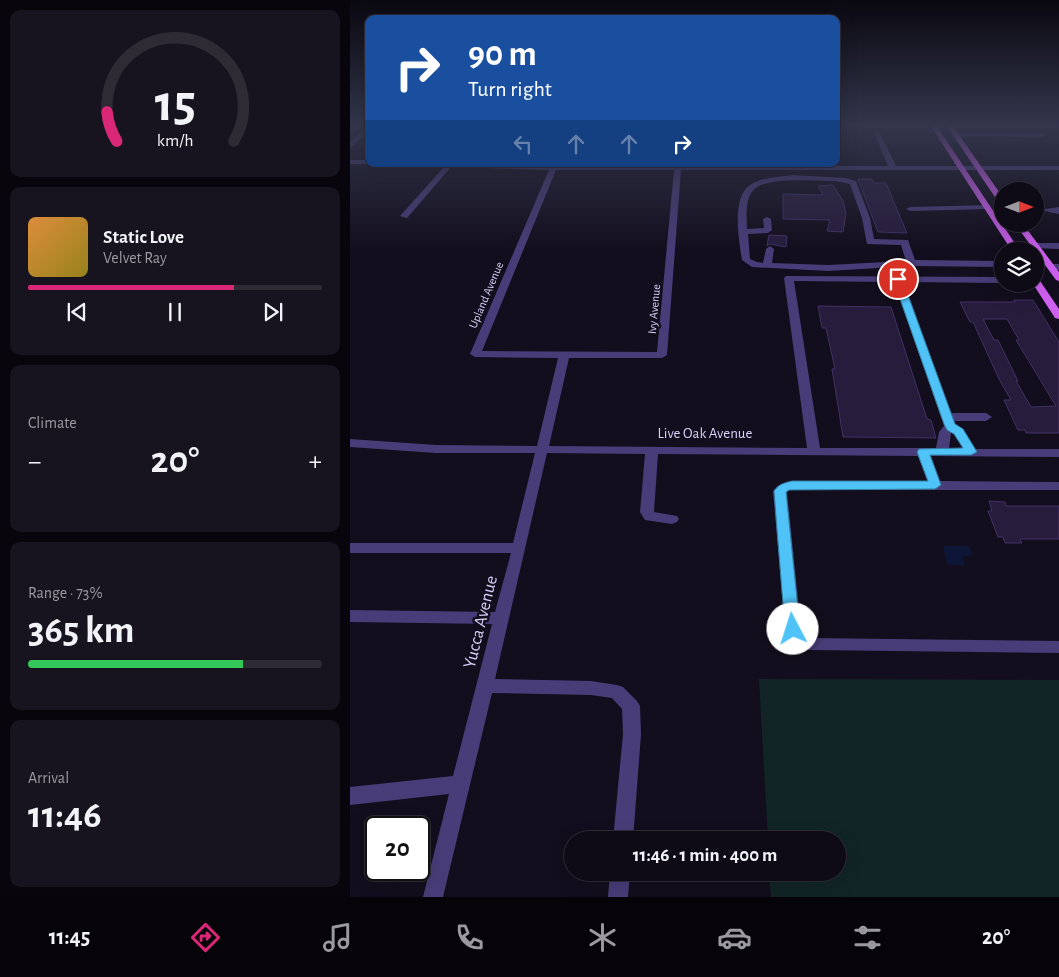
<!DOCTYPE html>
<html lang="en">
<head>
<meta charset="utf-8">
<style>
  body { margin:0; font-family:"Alegreya Sans",sans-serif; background:#17131f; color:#f1f3f6; height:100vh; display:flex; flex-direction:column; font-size:19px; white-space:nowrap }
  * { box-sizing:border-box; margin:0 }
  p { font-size:16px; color:#9b9aa1 }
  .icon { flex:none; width:28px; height:28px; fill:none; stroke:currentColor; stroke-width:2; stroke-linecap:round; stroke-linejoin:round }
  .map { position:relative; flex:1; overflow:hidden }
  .drawer { display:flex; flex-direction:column; gap:10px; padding:10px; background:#08060c; width:350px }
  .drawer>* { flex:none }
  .hud { position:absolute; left:15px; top:15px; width:475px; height:152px; border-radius:10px; box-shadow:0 5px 20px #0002,0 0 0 1px #2e2b35; background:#1a4fa0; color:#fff; overflow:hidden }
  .needle { width:32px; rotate:90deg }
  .buttons { position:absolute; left:644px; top:182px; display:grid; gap:10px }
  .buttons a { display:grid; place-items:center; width:50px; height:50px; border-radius:50%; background:#0e0a16; box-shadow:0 5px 20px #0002,0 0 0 1px #2e2b35; font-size:25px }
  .speed { position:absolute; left:15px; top:816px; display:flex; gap:10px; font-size:25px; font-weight:700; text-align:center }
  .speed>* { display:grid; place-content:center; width:65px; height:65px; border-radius:50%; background:#0e0a16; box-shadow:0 5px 20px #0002,0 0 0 1px #2e2b35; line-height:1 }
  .speed .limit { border:2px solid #111; border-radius:8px; background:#fff; color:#111 }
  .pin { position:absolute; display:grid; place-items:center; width:42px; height:42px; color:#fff; margin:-21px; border:2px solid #fff; border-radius:50%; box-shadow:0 1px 5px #0007 }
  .me { position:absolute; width:55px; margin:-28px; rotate:355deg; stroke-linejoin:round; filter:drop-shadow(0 0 4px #0008) }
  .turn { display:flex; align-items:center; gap:18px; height:105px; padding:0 20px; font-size:22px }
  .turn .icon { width:65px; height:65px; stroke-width:2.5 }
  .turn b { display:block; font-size:35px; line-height:42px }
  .lanes { display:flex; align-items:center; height:48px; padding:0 20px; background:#0003; justify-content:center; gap:25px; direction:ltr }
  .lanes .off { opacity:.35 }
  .big { font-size:38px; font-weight:600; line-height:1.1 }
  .drawer .tile { flex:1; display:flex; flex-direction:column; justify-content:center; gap:8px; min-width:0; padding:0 18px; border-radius:10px; background:#17131f }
  .drawer .dial { align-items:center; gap:0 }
  .dial svg { height:130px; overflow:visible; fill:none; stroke:#2e2b35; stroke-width:7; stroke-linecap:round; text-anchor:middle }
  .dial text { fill:#f1f3f6; stroke:none }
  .song { display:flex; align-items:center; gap:15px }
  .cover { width:60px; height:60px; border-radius:8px; background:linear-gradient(135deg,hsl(30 70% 55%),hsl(50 70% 35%)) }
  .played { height:5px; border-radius:2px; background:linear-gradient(90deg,#db2777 70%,#2e2b35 70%) }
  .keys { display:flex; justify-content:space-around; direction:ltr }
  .heat { display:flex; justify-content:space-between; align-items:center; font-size:28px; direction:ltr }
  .charge { height:8px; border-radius:4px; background:linear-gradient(90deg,#34c759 73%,#2e2b35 0) }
  .trip { position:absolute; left:214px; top:831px; width:282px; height:50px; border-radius:25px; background:#0e0a16; box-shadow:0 5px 20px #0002,0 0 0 1px #2e2b35; font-weight:600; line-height:50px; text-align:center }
  .tabs { display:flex; height:80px; justify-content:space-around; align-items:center; background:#060409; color:#9b9aa1 }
  .tabs .icon { width:35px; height:35px }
  .tabs .on { color:#db2777 }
  .tabs b { font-size:22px; color:#f1f3f6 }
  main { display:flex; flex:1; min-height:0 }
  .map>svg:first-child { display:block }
  .green { fill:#112426 }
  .water { fill:#0d1637 }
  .building { fill:#271c3c; stroke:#423066; fill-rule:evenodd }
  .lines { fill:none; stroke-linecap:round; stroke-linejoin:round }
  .minor { fill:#483d78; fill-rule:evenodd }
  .major { fill:#cf60f0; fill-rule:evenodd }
  .route { fill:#4fc3f7; stroke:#337fa1 }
  .labels { text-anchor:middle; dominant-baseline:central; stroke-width:5; stroke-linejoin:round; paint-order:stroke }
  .far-street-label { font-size:12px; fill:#dacffa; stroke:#130e1d }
  .street-label { font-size:15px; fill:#dacffa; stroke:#130e1d }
  .near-street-label { font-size:18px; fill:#dacffa; stroke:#130e1d }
</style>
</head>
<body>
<main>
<section class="drawer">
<div class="tile dial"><svg viewBox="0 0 100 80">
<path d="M14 69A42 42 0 1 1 86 69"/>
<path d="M14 69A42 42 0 0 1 8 51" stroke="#db2777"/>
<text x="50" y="56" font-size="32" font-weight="700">15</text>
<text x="50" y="72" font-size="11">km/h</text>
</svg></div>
<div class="tile">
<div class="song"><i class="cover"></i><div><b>Static Love</b><p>Velvet Ray</p></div></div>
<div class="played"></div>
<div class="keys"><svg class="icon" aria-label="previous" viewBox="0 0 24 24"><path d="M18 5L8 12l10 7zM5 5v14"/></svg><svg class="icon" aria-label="pause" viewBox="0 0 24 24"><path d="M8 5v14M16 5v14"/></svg><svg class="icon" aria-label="next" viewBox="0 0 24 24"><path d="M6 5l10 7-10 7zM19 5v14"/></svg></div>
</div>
<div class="tile"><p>Climate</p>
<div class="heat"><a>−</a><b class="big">20°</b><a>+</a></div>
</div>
<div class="tile"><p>Range · 73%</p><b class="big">365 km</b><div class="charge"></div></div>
<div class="tile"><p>Arrival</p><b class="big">11:46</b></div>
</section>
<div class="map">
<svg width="709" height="897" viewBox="0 0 709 897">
  <rect width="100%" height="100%" fill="#130e1d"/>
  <!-- green -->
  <path class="green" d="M409 679 709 680V897H421L419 873 488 872V840H418Z"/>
  <!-- water -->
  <path class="water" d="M593 546H619L623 555 613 557 615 565H597Z"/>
  <!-- building -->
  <g class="building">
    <path d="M508 179H522L524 183H536L557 233 528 232Z"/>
    <path d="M483 185 493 201 496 213 493 232 477 231 480 220 433 219V194L473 195 468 186Z"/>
    <path d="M419 235 437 236 436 247 420 244 417 246Z"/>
    <path d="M664 300H683L709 342V433H676L675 430H668L654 400H661L650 381 623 322H620L610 302H665ZM633 319H657L669 340H666L706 406 681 407 666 381H668L648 340H644Z"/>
    <path d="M468 306 541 307 577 419 581 420 586 438 493 437 482 369H485L476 328H472Z"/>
    <path d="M639 501 655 502 656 506H709V539H670L672 543H655L653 537H648L638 511H642Z"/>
  </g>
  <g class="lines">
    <!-- minor -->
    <g class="minor">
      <path d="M19 125V131L0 148V142Z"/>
      <path d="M527 131 530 133 546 166H709V170H331L317 355 312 358H219L199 446 457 448 434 278 436 276 652 277V283L554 282 601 413H636L642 417 636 421H604L605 424 613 429 625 449H709V457L581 456 590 481 709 482V490H440L437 492 451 629 454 636 460 638 709 641V653L460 650 442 644 435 629 423 491C428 484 434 483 442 481H577L568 456 308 454 304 512 327 516 329 519 327 522 322 524 295 520 290 512 295 454 197 453 145 679 241 681 267 685 273 687 287 701 290 706 291 734 283 840H263L273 734 272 709 262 698 241 695 142 693 93 897H73L99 794 0 805V787L103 776 142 624 0 622V610L145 612 161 553H0V543H163L185 453H86L0 447V439L86 445 187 446 208 358 125 357 120 354 199 170 101 167 57 218 50 216 94 167 83 164 201 166 202 164H208V166H538L524 133ZM206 170H324L307 352 132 351ZM444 281 544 282 594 426 589 432 586 448H470ZM601 433 604 434 613 449 599 448Z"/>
      <path d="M607 133H693L696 135 693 137 605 136 604 135Z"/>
      <path d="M0 160H19V164H21H0Z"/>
      <path d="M442 175 496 178 506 181 520 218 524 239 558 240 565 260 652 261V267L561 266 478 271 402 267 392 260C389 241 381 197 400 185 412 177 428 177 442 175ZM442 180 486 181 500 184 512 218 517 244 551 245 556 261 478 265 422 263 424 249 420 246 416 249 413 263 407 262 400 259 398 234 418 233 422 230 421 219 417 217 413 219 414 228 397 229C395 188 401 183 442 180Z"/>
      <path d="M640 205 641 207 637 209 560 211 556 209 560 207Z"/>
      <path d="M709 207V214L694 211 695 209Z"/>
      <path d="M686 243H709V249L683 248V244Z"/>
      <path d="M701 264H709V270L698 269V265Z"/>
      <path d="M260 872H280L278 897H258Z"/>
    </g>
    <!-- major -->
    <g class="major">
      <path d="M580 125H586L670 251H662Z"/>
      <path d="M596 125H602L652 196V203H649Z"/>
      <path d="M665 224H673L709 272V281L706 280Z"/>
      <path d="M685 277 688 278 709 309V319L705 318 683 284H685Z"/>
    </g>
  </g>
  <!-- sky -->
  <linearGradient id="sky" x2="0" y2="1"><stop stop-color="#0a0810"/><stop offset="0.5" stop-color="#33364c"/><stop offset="1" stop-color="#33364c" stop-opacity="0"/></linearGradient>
  <rect width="709" height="250" fill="url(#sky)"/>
  <!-- route -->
  <path class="route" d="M545 277 552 279 605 424 613 429 627 452 621 455H580L591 485 585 489 439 490 436 492 450 629 448 633 443 635 438 633 435 629 424 491C429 484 434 483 442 481H578L567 452 569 449 613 448 604 434 597 430 594 424 543 279Z"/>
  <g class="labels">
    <!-- far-street labels -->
    <g class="far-street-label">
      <text transform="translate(136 295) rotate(-67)">Upland Avenue</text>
      <text transform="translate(304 309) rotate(-85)">Ivy Avenue</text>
    </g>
    <!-- street labels -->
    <g class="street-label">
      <text x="355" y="433">Live Oak Avenue</text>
    </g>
    <!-- near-street labels -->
    <g class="near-street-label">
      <text transform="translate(131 622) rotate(-76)">Yucca Avenue</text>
    </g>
  </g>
</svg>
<div class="buttons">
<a><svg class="needle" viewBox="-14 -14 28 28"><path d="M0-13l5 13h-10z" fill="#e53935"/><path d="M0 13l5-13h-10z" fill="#9b9aa1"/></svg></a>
<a><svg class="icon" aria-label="layers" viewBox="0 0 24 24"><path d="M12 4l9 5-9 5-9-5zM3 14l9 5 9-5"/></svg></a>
</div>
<div class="speed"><div class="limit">20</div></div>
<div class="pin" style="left:548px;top:279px;background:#d93025"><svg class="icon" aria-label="arrive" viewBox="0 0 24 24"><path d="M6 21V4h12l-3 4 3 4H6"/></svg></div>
<svg class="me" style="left:443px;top:629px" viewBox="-20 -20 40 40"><circle r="19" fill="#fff"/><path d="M0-13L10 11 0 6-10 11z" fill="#4fc3f7"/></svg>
<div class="trip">11:46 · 1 min · 400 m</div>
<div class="hud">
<div class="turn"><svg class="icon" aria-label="right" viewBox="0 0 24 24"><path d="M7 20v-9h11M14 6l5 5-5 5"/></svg><div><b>90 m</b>Turn right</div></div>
<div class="lanes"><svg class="icon off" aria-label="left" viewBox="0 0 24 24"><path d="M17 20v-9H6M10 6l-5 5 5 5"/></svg><svg class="icon off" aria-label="ahead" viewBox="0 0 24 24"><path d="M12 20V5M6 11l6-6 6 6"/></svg><svg class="icon off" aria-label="ahead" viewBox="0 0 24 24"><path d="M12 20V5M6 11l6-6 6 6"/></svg><svg class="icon" aria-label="right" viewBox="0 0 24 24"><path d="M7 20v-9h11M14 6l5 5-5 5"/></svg></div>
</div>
</div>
</main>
<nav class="tabs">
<b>11:45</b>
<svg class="icon on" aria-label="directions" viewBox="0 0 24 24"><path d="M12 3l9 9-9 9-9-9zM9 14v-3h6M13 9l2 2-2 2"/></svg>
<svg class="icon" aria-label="music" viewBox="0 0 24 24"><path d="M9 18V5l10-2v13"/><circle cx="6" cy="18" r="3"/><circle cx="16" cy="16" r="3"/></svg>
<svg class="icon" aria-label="phone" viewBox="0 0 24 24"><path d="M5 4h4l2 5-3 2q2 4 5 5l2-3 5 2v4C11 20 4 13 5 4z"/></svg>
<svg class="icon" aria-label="climate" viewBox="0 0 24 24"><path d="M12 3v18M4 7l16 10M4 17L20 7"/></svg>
<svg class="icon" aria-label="car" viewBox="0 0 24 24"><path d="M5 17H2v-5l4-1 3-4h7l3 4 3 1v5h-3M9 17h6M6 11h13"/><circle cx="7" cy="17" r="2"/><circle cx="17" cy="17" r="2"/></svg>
<svg class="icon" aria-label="filters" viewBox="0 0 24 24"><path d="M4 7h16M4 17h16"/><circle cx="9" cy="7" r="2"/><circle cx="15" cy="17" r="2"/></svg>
<b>20°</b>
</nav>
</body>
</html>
